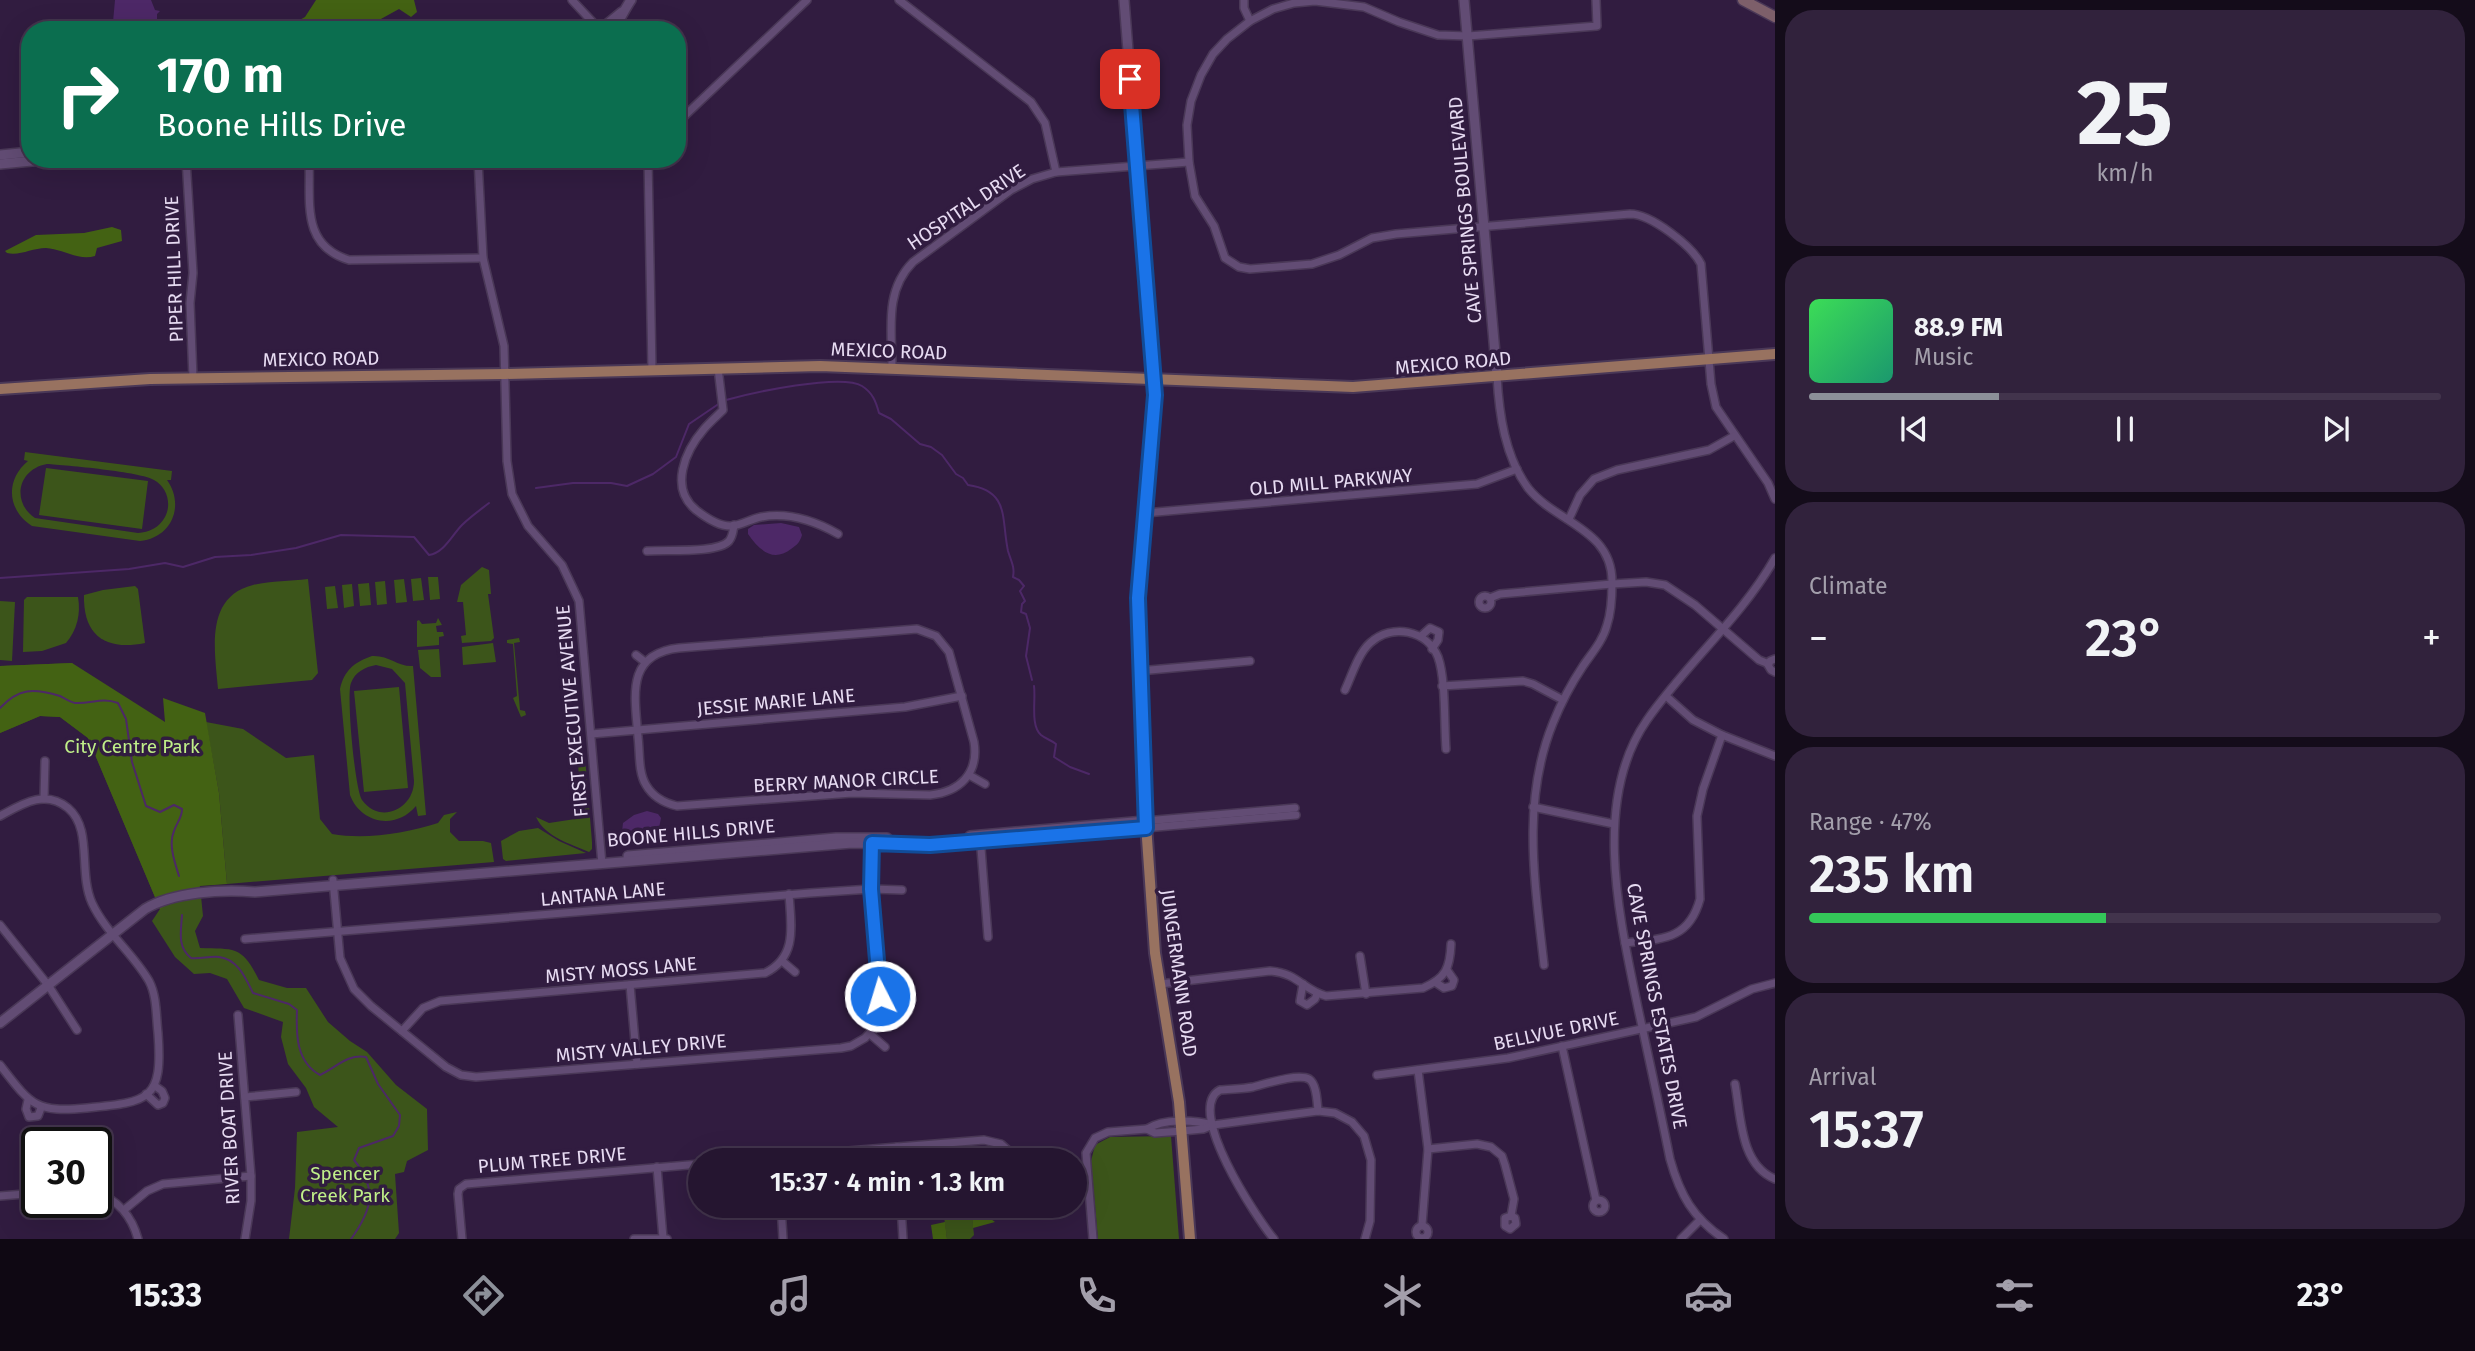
<!DOCTYPE html>
<html lang="en">
<head>
<meta charset="utf-8">
<style>
  body { margin:0; font-family:"Fira Sans",sans-serif; background:#31223c; color:#f1f3f6; height:100vh; display:flex; flex-direction:column; font-size:26px; white-space:nowrap }
  * { box-sizing:border-box; margin:0 }
  p { font-size:23px; color:#a39fab }
  .icon { flex:none; width:38px; height:38px; fill:none; stroke:currentColor; stroke-width:2; stroke-linecap:round; stroke-linejoin:round }
  .map { position:relative; flex:1; overflow:hidden }
  .sheet { display:flex; flex-direction:column; gap:10px; padding:10px; background:#140c1a; width:700px }
  .sheet>* { flex:none }
  .guide { position:absolute; left:21px; top:21px; width:665px; height:147px; border-radius:28px; box-shadow:0 7px 28px #0002,0 0 0 2px #42344c; background:#0b6e4f; color:#fff; overflow:hidden }
  .speed { position:absolute; left:21px; top:1127px; display:flex; gap:14px; font-size:35px; font-weight:700; text-align:center }
  .speed>* { display:grid; place-content:center; width:91px; height:91px; border-radius:50%; background:#251530; box-shadow:0 7px 28px #0002,0 0 0 2px #42344c; line-height:1 }
  .speed .limit { border:4px solid #111; border-radius:10px; background:#fff; color:#111 }
  .pin { position:absolute; display:grid; place-items:center; width:60px; height:60px; color:#fff; margin:-30px; border-radius:14px; box-shadow:0 4px 10px #0006 }
  .me { position:absolute; width:77px; margin:-38px; rotate:355deg; stroke-linejoin:round; filter:drop-shadow(0 0 5px #0008) }
  .turn { display:flex; align-items:center; gap:24px; height:147px; padding:0 21px; font-size:32px }
  .turn .icon { width:91px; height:91px; stroke-width:2.5 }
  .turn b { display:block; font-size:49px; line-height:60px }
  .big { font-size:52px; font-weight:600; line-height:1.1 }
  .sheet .tile { flex:1; display:flex; flex-direction:column; justify-content:center; gap:10px; min-width:0; padding:0 24px; border-radius:28px; background:#31223c }
  .sheet .dial { align-items:center; gap:0 }
  .dial b { font-size:91px; line-height:1 }
  .song { display:flex; align-items:center; gap:21px }
  .cover { width:84px; height:84px; border-radius:10px; background:linear-gradient(135deg,hsl(130 70% 55%),hsl(160 70% 35%)) }
  .played { height:7px; border-radius:4px; background:linear-gradient(90deg,#8c9099 30%,#42344c 30%) }
  .keys { display:flex; justify-content:space-around; direction:ltr }
  .heat { display:flex; justify-content:space-between; align-items:center; font-size:38px; direction:ltr }
  .charge { height:10px; border-radius:5px; background:linear-gradient(90deg,#34c759 47%,#42344c 0) }
  .trip { position:absolute; left:688px; top:1148px; width:399px; height:70px; border-radius:35px; background:#251530; box-shadow:0 7px 28px #0002,0 0 0 2px #42344c; font-weight:600; line-height:70px; text-align:center }
  .menu { display:flex; height:112px; justify-content:space-around; align-items:center; background:#0f0813; color:#a39fab }
  .menu .icon { width:49px; height:49px }
  .menu .current { color:#8c9099 }
  .menu b { font-size:32px; color:#f1f3f6 }
  main { display:flex; flex:1; min-height:0 }
  .map>svg:first-child { display:block }
  .green { fill:#3c551a; fill-rule:evenodd }
  .forest { fill:#436213 }
  .water { fill:#4d2867 }
  .lines { fill:none; stroke-linecap:round; stroke-linejoin:round }
  .stream { stroke:#4d2867; stroke-width:2 }
  .minor-casing { stroke:#4a3857; stroke-width:10 }
  .tertiary-casing { stroke:#4a3857; stroke-width:12 }
  .secondary-casing { stroke:#4a3857; stroke-width:13 }
  .primary-casing { stroke:#4a3857; stroke-width:14 }
  .minor { stroke:#624c74; stroke-width:7 }
  .tertiary { stroke:#624c74; stroke-width:9 }
  .secondary { stroke:#7d5f6a; stroke-width:10 }
  .primary { stroke:#987260; stroke-width:10 }
  .route-casing { stroke:#114b97; stroke-width:18 }
  .route { stroke:#1a73e8; stroke-width:12 }
  .labels { text-anchor:middle; dominant-baseline:central; stroke-width:7; stroke-linejoin:round; paint-order:stroke }
  .street-label { font-size:19px; fill:#e7dbf2; stroke:#311c40 }
  .park-label { font-size:19px; fill:#c0f089; stroke:#311c40 }
</style>
</head>
<body>
<main>
<div class="map">
<svg width="1775" height="1239" viewBox="0 0 1775 1239">
  <rect width="100%" height="100%" fill="#311c40"/>
  <!-- green -->
  <g class="green">
    <path d="M25 452 172 471 171 480H167C185 505 172 538 140 541L32 526C7 510 5 480 28 461L24 460ZM47 464C65 465 142 472 154 480 167 487 172 504 165 517 159 528 149 532 138 533L35 518C11 502 18 469 47 464Z"/>
    <path d="M46 468 148 481 142 529 39 515Z"/>
    <path d="M482 567 489 570 491 594H488L494 638 491 641 462 643 461 636 466 635 463 602H457L461 585Z"/>
    <path d="M428 577H438L440 599 430 600Z"/>
    <path d="M421 578 424 600 413 601 411 579Z"/>
    <path d="M308 579 318 673 312 680 218 689C215 652 204 597 253 585 271 581 290 581 308 579Z"/>
    <path d="M404 579 407 602 396 603 394 580Z"/>
    <path d="M385 581 387 604 377 605 375 582Z"/>
    <path d="M369 583 371 605 360 606 358 584Z"/>
    <path d="M352 584 354 606 344 608 342 585Z"/>
    <path d="M135 586 138 589 145 643C106 651 83 636 84 595L103 590Z"/>
    <path d="M335 586 338 608 327 609 325 587Z"/>
    <path d="M27 597H78C81 614 77 630 66 643L42 651 23 652 24 600Z"/>
    <path d="M0 601 15 602 12 661 0 660Z"/>
    <path d="M438 618 442 625 436 626 437 632H443L444 636 439 637V645L417 647V621L419 620 422 624 436 623Z"/>
    <path d="M519 638 520 642 514 643 520 710 525 711 526 715 521 717 513 698 517 696 513 644 507 643V640Z"/>
    <path d="M493 643 496 662 463 665 462 647Z"/>
    <path d="M439 649 441 677H431L420 668 418 650Z"/>
    <path d="M372 656C389 655 398 667 413 666L426 815 418 816 416 806C396 830 361 824 350 795L340 689C344 671 354 662 372 656ZM376 665 392 669 405 683 414 781C414 809 380 825 362 800 355 790 346 695 351 683 355 672 365 667 376 665Z"/>
    <path d="M72 663 200 886 203 916 195 931 200 948C236 949 242 946 259 980L287 988H306L328 1022 350 1041 367 1052 396 1085 427 1109 428 1150 407 1161 404 1172 395 1174 399 1233 395 1239H289L295 1188 297 1132 338 1127 314 1107 306 1088 288 1064 281 1037 283 1022 244 1008 227 979 210 973 194 974 175 957 152 921 160 909 88 738 60 717 40 716 0 733V666Z"/>
    <path d="M399 687 408 788 364 792 354 691Z"/>
    <path d="M206 722 243 729 286 758 314 755 320 819 332 834C366 840 406 833 438 823L444 815 457 812 450 819V832L459 841H483L491 843 494 862 227 884 219 793Z"/>
    <path d="M577 750 585 757 592 842V849L589 852C571 844 545 837 536 817L549 823 582 818Z"/>
    <path d="M538 828 559 841 586 853 506 861 503 859 501 841 519 831Z"/>
    <path d="M1171 1136 1179 1239H1098L1091 1161 1095 1145 1110 1137Z"/>
    <path d="M971 1207 974 1235 970 1239H947L943 1209Z"/>
  </g>
  <!-- forest -->
  <g class="forest">
    <path d="M316 0H414L417 12 411 17 399 9 361 30H139L255 19H268L285 28 305 17Z"/>
    <path d="M112 227 121 230 122 241 97 248 95 256C78 261 63 249 46 248 32 248 20 256 7 253L5 251 36 235 84 233Z"/>
    <path d="M72 663 165 722 163 698 205 713 219 793 227 884 200 886 160 909 88 738 60 717 40 716 0 733V666Z"/>
    <path d="M980 1211 995 1222 973 1228 972 1217Z"/>
    <path d="M945 1222 947 1239H933L931 1225Z"/>
  </g>
  <!-- water -->
  <g class="water">
    <path d="M115 0H151L155 10 160 11 157 14V24L117 27 113 22Z"/>
    <path d="M781 523 799 527 802 535C800 542 797 545 791 549 773 563 759 550 748 534V529L754 525Z"/>
    <path d="M647 811 658 814 661 818 657 838H624L622 832 623 823 634 815Z"/>
  </g>
  <g class="lines">
    <!-- stream -->
    <g class="stream">
      <path d="M726 400C751 393 841 373 862 386 873 393 876 402 879 413L891 419 920 444 931 447 942 455 956 474 963 478 968 485C1010 491 1001 518 1008 551 1011 561 1015 567 1013 577L1019 580 1024 586 1020 591 1025 601 1022 604 1021 612 1026 614 1030 628 1026 656 1032 680"/>
      <path d="M536 488 573 483H611L627 486 653 474 676 457 689 424 720 403"/>
      <path d="M0 578 129 569 165 563 183 567 215 557 251 555 296 548 341 535 414 537 429 555C444 553 452 535 462 525 470 517 480 510 489 503"/>
      <path d="M1034 686C1036 700 1030 725 1041 735 1046 739 1051 740 1056 744L1054 757 1070 767 1089 774"/>
      <path d="M0 708C19 688 33 688 60 696 64 698 70 702 75 703 91 704 102 697 118 703L126 719 132 762 146 806 160 812 174 805 182 809C182 818 177 822 174 831 168 844 175 863 179 876"/>
      <path d="M182 915C181 931 177 947 191 958 200 959 210 956 219 957 238 959 246 979 253 993L289 1004 297 1010C296 1034 296 1062 320 1075 337 1067 347 1054 366 1057L378 1084 400 1115 399 1126 393 1136 359 1148 354 1160C378 1189 372 1210 351 1239"/>
    </g>
    <!-- minor casing -->
    <g class="minor-casing">
      <g id="minor">
        <path d="M572 0 600 30"/>
        <path d="M899 0 1031 102 1045 123 1056 172"/>
        <path d="M1244 0V8L1250 21"/>
        <path d="M1596 0 1597 26 1468 36 1438 35 1399 22 1364 7 1315 1 1294 3 1273 9 1250 21 1227 39 1213 54 1201 75 1191 101 1187 125 1189 162 1195 196 1214 226 1225 258 1239 267 1250 269 1312 264 1339 255 1372 238 1396 234 1630 214C1651 214 1692 246 1701 264L1711 384 1716 407 1768 483 1775 499"/>
        <path d="M677 123 807 0"/>
        <path d="M186 159 193 273 190 303 193 378"/>
        <path d="M309 159C311 201 300 245 349 260L483 258"/>
        <path d="M478 159 483 258 504 346 507 461 512 494 528 526 562 565 579 601 602 864"/>
        <path d="M648 159 652 371"/>
        <path d="M718 368 723 410C717 416 710 422 704 429 685 451 669 488 696 510 705 517 718 526 730 526 741 526 750 519 761 517 788 512 815 521 838 534"/>
        <path d="M892 368C892 330 884 291 913 262L1011 190 1032 179 1056 172 1189 162"/>
        <path d="M1497 376C1499 414 1505 457 1528 488 1556 523 1613 529 1612 583 1612 596 1611 613 1607 625 1603 641 1591 654 1583 666 1571 684 1561 703 1553 723 1521 802 1535 883 1544 965"/>
        <path d="M1145 513 1477 484 1517 469"/>
        <path d="M1569 519 1580 495 1594 479 1617 470 1709 450 1734 436"/>
        <path d="M647 551C665 549 717 554 729 541 733 536 733 531 734 525"/>
        <circle cx="1485" cy="602" r="6"/>
        <path d="M1490 598 1500 594 1612 584 1646 582 1665 585 1695 605 1759 660 1769 664"/>
        <path d="M917 629 936 636 949 652 974 742C979 773 960 792 930 795L852 793 677 806C664 803 653 797 646 785 638 772 640 752 638 737 635 697 625 654 679 648Z"/>
        <path d="M1421 636 1430 628 1439 632 1438 640 1432 649"/>
        <path d="M636 655 645 662"/>
        <path d="M1775 659 1770 661 1768 665 1771 670 1775 672"/>
        <path d="M1139 671 1250 661"/>
        <path d="M1442 686 1523 681 1533 684 1563 700"/>
        <path d="M1345 690C1352 675 1358 654 1370 643 1392 623 1427 630 1438 657 1446 679 1444 724 1446 749"/>
        <path d="M1666 696 1693 720 1722 735 1775 756"/>
        <path d="M591 734 905 707 962 696"/>
        <path d="M969 775 985 784"/>
        <path d="M44 799 45 761"/>
        <path d="M1533 807 1614 824"/>
        <path d="M0 816C22 804 45 789 68 808 93 829 78 872 92 903 106 933 133 953 149 981 157 996 156 1016 158 1033 163 1100 150 1102 87 1108 35 1113 31 1105 0 1065"/>
        <path d="M1145 821 1295 808"/>
        <path d="M1145 828 1296 815"/>
        <path d="M980 836 988 937"/>
        <path d="M333 880 340 958 354 989 371 1006 446 1067 461 1075 476 1077 841 1048 851 1046 865 1038 874 1028 880 1015 871 889 872 841"/>
        <path d="M0 925 48 985 77 1030"/>
        <path d="M245 939 810 893 871 889 902 890"/>
        <path d="M1625 943C1662 939 1689 940 1700 899L1697 816 1703 789 1722 735"/>
        <path d="M1360 956 1366 994"/>
        <path d="M782 961 795 972"/>
        <path d="M1435 982 1444 988 1452 986 1454 980 1447 970"/>
        <path d="M1160 984 1270 971C1298 973 1303 990 1326 996L1423 988C1446 978 1450 968 1451 944"/>
        <path d="M1303 984 1300 1001 1307 1005 1315 999 1317 994"/>
        <path d="M630 985 637 1064"/>
        <path d="M238 1015 251 1176V1201L245 1239"/>
        <path d="M402 1031 423 1008 440 1001 765 973C798 957 791 925 789 894"/>
        <path d="M870 1034 885 1047"/>
        <path d="M1562 1046 1596 1200"/>
        <path d="M1418 1070 1428 1149 1422 1225"/>
        <path d="M1377 1075 1508 1058 1696 1017 1752 989 1775 983"/>
        <path d="M1735 1084C1741 1116 1740 1165 1775 1179"/>
        <path d="M146 1094 158 1105 163 1103 165 1098 162 1091 155 1086"/>
        <path d="M245 1097 296 1092"/>
        <path d="M28 1100 26 1109 29 1117 38 1116 41 1108"/>
        <path d="M1147 1129C1164 1118 1195 1120 1213 1125"/>
        <path d="M897 1147 898 1160"/>
        <path d="M1428 1149 1477 1144 1491 1147 1502 1156 1505 1165 1514 1199 1511 1216 1505 1218V1226L1510 1229 1516 1224 1515 1218 1511 1216"/>
        <path d="M737 1160 984 1140 1001 1144 1019 1160"/>
        <path d="M657 1167 663 1238"/>
        <path d="M1074 1175H1087"/>
        <path d="M96 1193C118 1199 132 1217 138 1239"/>
        <path d="M0 1196 37 1193"/>
        <circle cx="1599" cy="1206" r="6"/>
        <path d="M781 1206 783 1239"/>
        <path d="M901 1206 903 1239"/>
        <path d="M124 1210 147 1191 163 1184 251 1176"/>
        <circle cx="1422" cy="1232" r="6"/>
        <path d="M462 1239 458 1194 459 1189 466 1184 700 1164"/>
        <path d="M634 1239H667"/>
        <path d="M1093 1239 1086 1153 1095 1138 1108 1132 1147 1129 1155 1133 1182 1131 1203 1129 1213 1125 1318 1111 1335 1113 1352 1122 1364 1136 1371 1160 1370 1221 1365 1239"/>
        <path d="M1274 1239C1257 1219 1184 1109 1220 1090 1230 1089 1243 1089 1253 1087 1265 1084 1298 1073 1309 1079 1317 1084 1317 1102 1318 1111"/>
        <path d="M1681 1239 1700 1220"/>
        <path d="M1724 1239C1693 1218 1680 1195 1670 1159 1660 1109 1649 1059 1638 1008 1620 920 1591 800 1647 720 1686 664 1741 618 1775 558"/>
      </g>
    </g>
    <!-- tertiary casing -->
    <g class="tertiary-casing">
      <g id="tertiary">
        <path d="M1124 0 1154 380"/>
        <path d="M1464 0 1497 376"/>
        <path d="M600 30 622 12"/>
        <path d="M612 30C620 21 624 10 631 0"/>
        <path d="M0 155 30 152"/>
        <path d="M0 164 53 159"/>
        <path d="M970 836 1145 821"/>
        <path d="M628 856 836 838H887"/>
        <path d="M0 1023 145 909C173 892 222 889 255 892L852 843 930 845 1145 828"/>
      </g>
    </g>
    <!-- secondary casing -->
    <g class="secondary-casing">
      <path id="secondary" d="M1743 0 1775 17"/>
    </g>
    <!-- primary casing -->
    <g class="primary-casing">
      <g id="primary">
        <path d="M1154 380 1155 405 1138 599 1145 810 1155 953 1179 1102 1190 1239"/>
        <path d="M0 389 150 379 505 374 820 366 1353 387 1775 354"/>
      </g>
    </g>
    <!-- minor -->
    <use href="#minor" class="minor"/>
    <!-- tertiary -->
    <use href="#tertiary" class="tertiary"/>
    <!-- secondary -->
    <use href="#secondary" class="secondary"/>
    <!-- primary -->
    <use href="#primary" class="primary"/>
  </g>
  <g class="lines">
    <!-- route casing -->
    <g class="route-casing">
      <path id="route" d="M880 996 871 889 872 843 930 845 1146 828 1138 598 1155 395 1130 79"/>
    </g>
    <!-- route -->
    <use href="#route" class="route"/>
  </g>
  <g class="labels">
    <!-- street labels -->
    <g class="street-label">
      <text transform="translate(966 207) rotate(-34)">HOSPITAL DRIVE</text>
      <text transform="translate(1465 210) rotate(-95)">CAVE SPRINGS BOULEVARD</text>
      <text transform="translate(174 269) rotate(-92)">PIPER HILL DRIVE</text>
      <text transform="translate(889 351) rotate(2)">MEXICO ROAD</text>
      <text transform="translate(321 359) rotate(-1)">MEXICO ROAD</text>
      <text transform="translate(1453 363) rotate(-5)">MEXICO ROAD</text>
      <text transform="translate(1331 482) rotate(-5)">OLD MILL PARKWAY</text>
      <text transform="translate(776 702) rotate(-5)">JESSIE MARIE LANE</text>
      <text transform="translate(572 711) rotate(-95)">FIRST EXECUTIVE AVENUE</text>
      <text transform="translate(846 781) rotate(-3)">BERRY MANOR CIRCLE</text>
      <text transform="translate(691 833) rotate(-5)">BOONE HILLS DRIVE</text>
      <text transform="translate(603 894) rotate(-5)">LANTANA LANE</text>
      <text transform="translate(621 970) rotate(-5)">MISTY MOSS LANE</text>
      <text transform="translate(1179 973) rotate(82)">JUNGERMANN ROAD</text>
      <text transform="translate(1657 1006) rotate(79)">CAVE SPRINGS ESTATES DRIVE</text>
      <text transform="translate(1556 1031) rotate(-12)">BELLVUE DRIVE</text>
      <text transform="translate(641 1048) rotate(-5)">MISTY VALLEY DRIVE</text>
      <text transform="translate(229 1128) rotate(-93)">RIVER BOAT DRIVE</text>
      <text transform="translate(552 1160) rotate(-5)">PLUM TREE DRIVE</text>
    </g>
    <!-- park labels -->
    <g class="park-label">
      <text x="132" y="746">City Centre Park</text>
      <text x="345" y="1173">Spencer<tspan x="345" dy="22">Creek Park</tspan></text>
    </g>
  </g>
</svg>
<div class="speed"><div class="limit">30</div></div>
<div class="pin" style="left:1130px;top:79px;background:#d93025"><svg class="icon" aria-label="arrive" viewBox="0 0 24 24"><path d="M6 21V4h12l-3 4 3 4H6"/></svg></div>
<svg class="me" style="left:880px;top:996px" viewBox="-20 -20 40 40"><circle r="17" fill="#1a73e8" stroke="#fff" stroke-width="3"/><path d="M0-11L8 9 0 5-8 9z" fill="#fff"/></svg>
<div class="trip">15:37 · 4 min · 1.3 km</div>
<div class="guide">
<div class="turn"><svg class="icon" aria-label="right" viewBox="0 0 24 24"><path d="M7 20v-9h11M14 6l5 5-5 5"/></svg><div><b>170 m</b>Boone Hills Drive</div></div>
</div>
</div>
<section class="sheet">
<div class="tile dial"><b>25</b><p>km/h</p></div>
<div class="tile">
<div class="song"><i class="cover"></i><div><b>88.9 FM</b><p>Music</p></div></div>
<div class="played"></div>
<div class="keys"><svg class="icon" aria-label="previous" viewBox="0 0 24 24"><path d="M18 5L8 12l10 7zM5 5v14"/></svg><svg class="icon" aria-label="pause" viewBox="0 0 24 24"><path d="M8 5v14M16 5v14"/></svg><svg class="icon" aria-label="next" viewBox="0 0 24 24"><path d="M6 5l10 7-10 7zM19 5v14"/></svg></div>
</div>
<div class="tile"><p>Climate</p>
<div class="heat"><a>−</a><b class="big">23°</b><a>+</a></div>
</div>
<div class="tile"><p>Range · 47%</p><b class="big">235 km</b><div class="charge"></div></div>
<div class="tile"><p>Arrival</p><b class="big">15:37</b></div>
</section>
</main>
<nav class="menu">
<b>15:33</b>
<svg class="icon current" aria-label="directions" viewBox="0 0 24 24"><path d="M12 3l9 9-9 9-9-9zM9 14v-3h6M13 9l2 2-2 2"/></svg>
<svg class="icon" aria-label="music" viewBox="0 0 24 24"><path d="M9 18V5l10-2v13"/><circle cx="6" cy="18" r="3"/><circle cx="16" cy="16" r="3"/></svg>
<svg class="icon" aria-label="phone" viewBox="0 0 24 24"><path d="M5 4h4l2 5-3 2q2 4 5 5l2-3 5 2v4C11 20 4 13 5 4z"/></svg>
<svg class="icon" aria-label="climate" viewBox="0 0 24 24"><path d="M12 3v18M4 7l16 10M4 17L20 7"/></svg>
<svg class="icon" aria-label="car" viewBox="0 0 24 24"><path d="M5 17H2v-5l4-1 3-4h7l3 4 3 1v5h-3M9 17h6M6 11h13"/><circle cx="7" cy="17" r="2"/><circle cx="17" cy="17" r="2"/></svg>
<svg class="icon" aria-label="filters" viewBox="0 0 24 24"><path d="M4 7h16M4 17h16"/><circle cx="9" cy="7" r="2"/><circle cx="15" cy="17" r="2"/></svg>
<b>23°</b>
</nav>
</body>
</html>
